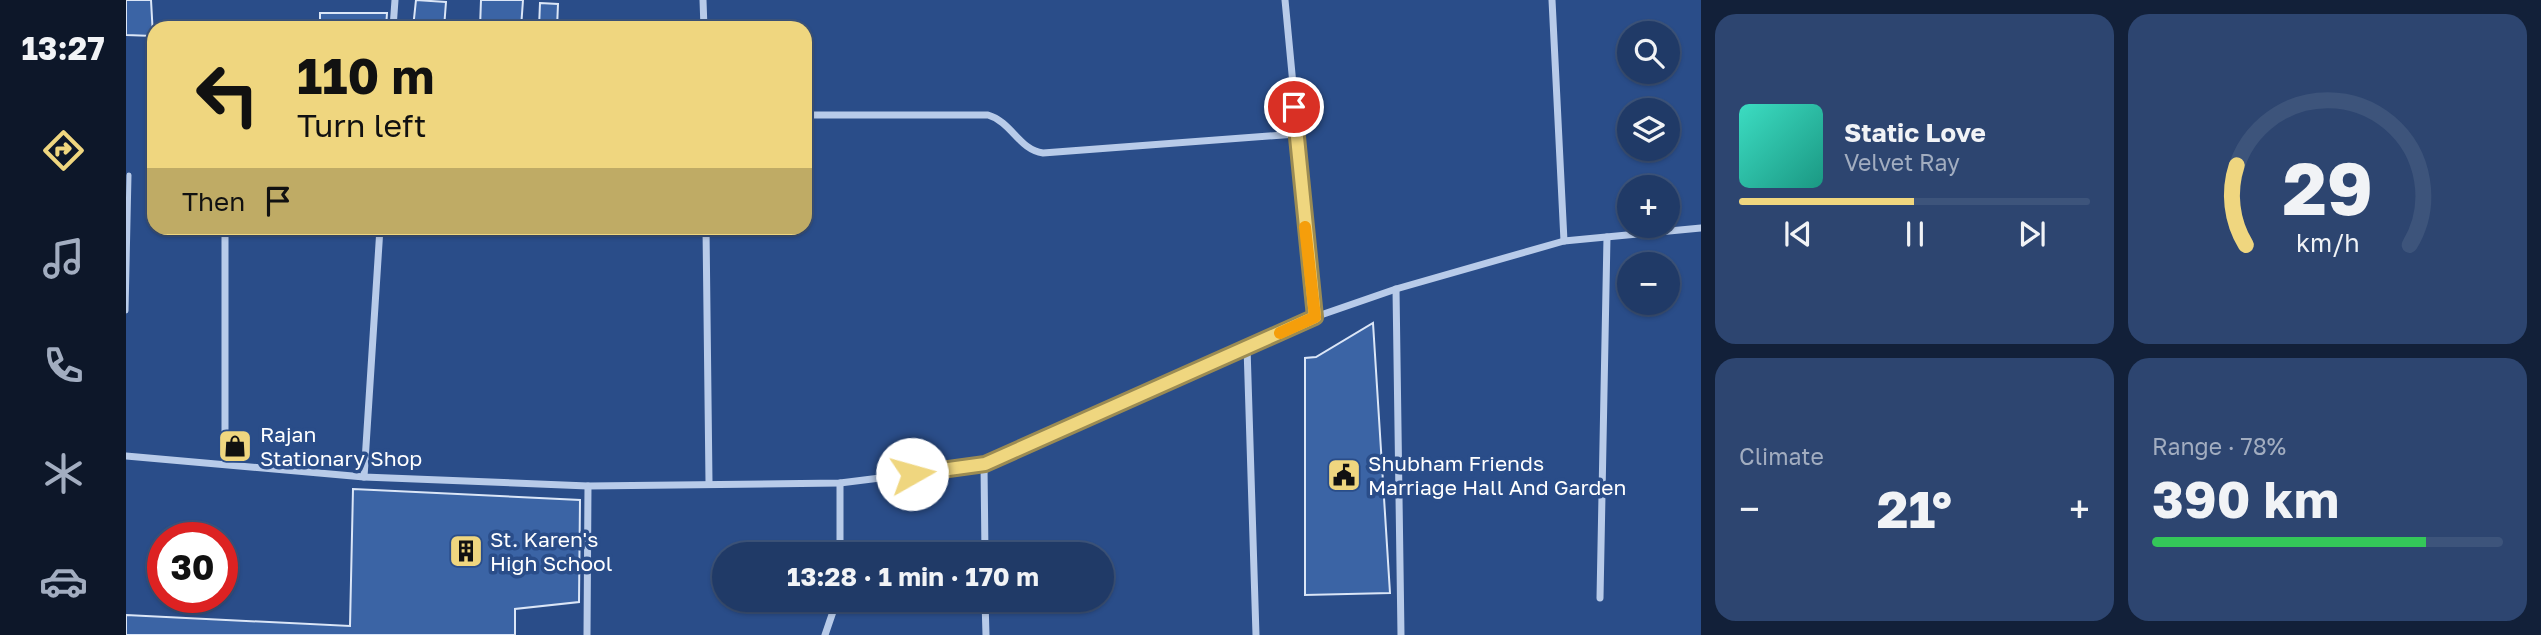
<!DOCTYPE html>
<html lang="en">
<head>
<meta charset="utf-8">
<style>
  body { margin:0; font-family:"Golos Text",sans-serif; background:#2d4570; color:#f1f3f6; height:100vh; display:flex; flex-direction:column; font-size:26px; white-space:nowrap }
  * { box-sizing:border-box; margin:0 }
  p { font-size:23px; color:#a2adc0 }
  .icon { flex:none; width:38px; height:38px; fill:none; stroke:currentColor; stroke-width:2; stroke-linecap:round; stroke-linejoin:round }
  .map { position:relative; flex:1; overflow:hidden }
  .drawer { display:flex; flex-direction:column; gap:14px; padding:14px; background:#122039; width:840px }
  .drawer>* { flex:none }
  .guide { position:absolute; left:21px; top:21px; width:665px; height:214px; border-radius:21px; box-shadow:0 2px 5px #0004,0 0 0 2px #3d547b; background:#efd67f; color:#111; overflow:hidden }
  .fabs { position:absolute; left:1491px; top:21px; display:grid; gap:14px }
  .fabs a { display:grid; place-items:center; width:63px; height:63px; border-radius:50%; background:#203a67; box-shadow:0 2px 5px #0004,0 0 0 2px #3d547b; font-size:35px }
  .speed { position:absolute; left:21px; top:522px; display:flex; gap:14px; font-size:35px; font-weight:700; text-align:center }
  .speed>* { display:grid; place-content:center; width:91px; height:91px; border-radius:50%; background:#203a67; box-shadow:0 2px 5px #0004,0 0 0 2px #3d547b; line-height:1 }
  .speed .limit { border:10px solid #d22; background:#fff; color:#111 }
  .pin { position:absolute; display:grid; place-items:center; width:60px; height:60px; color:#fff; margin:-30px; border:4px solid #fff; border-radius:50%; box-shadow:0 2px 7px #0007 }
  .me { position:absolute; width:77px; margin:-38px; rotate:83deg; stroke-linejoin:round; filter:drop-shadow(0 0 5px #0008) }
  .turn { display:flex; align-items:center; gap:24px; height:147px; padding:0 35px; font-size:32px }
  .turn .icon { width:91px; height:91px; stroke-width:2.5 }
  .turn b { display:block; font-size:49px; line-height:60px }
  .then { display:flex; align-items:center; height:66px; padding:0 35px; background:#0003; gap:14px; font-size:26px }
  .big { font-size:52px; font-weight:700; line-height:1.1 }
  .drawer .widget { flex:1; display:flex; flex-direction:column; justify-content:center; gap:10px; min-width:0; padding:0 24px; border-radius:21px; background:#2d4570 }
  .drawer .dial { align-items:center; gap:0 }
  .dial svg { height:182px; overflow:visible; fill:none; stroke:#3d547b; stroke-width:7; stroke-linecap:round; text-anchor:middle }
  .dial text { fill:#f1f3f6; stroke:none }
  .song { display:flex; align-items:center; gap:21px }
  .cover { width:84px; height:84px; border-radius:10px; background:linear-gradient(135deg,hsl(170 70% 55%),hsl(170 70% 35%)) }
  .played { height:7px; border-radius:4px; background:linear-gradient(90deg,#efd67f 50%,#3d547b 50%) }
  .keys { display:flex; justify-content:space-around; direction:ltr }
  .heat { display:flex; justify-content:space-between; align-items:center; font-size:38px; direction:ltr }
  .charge { height:10px; border-radius:5px; background:linear-gradient(90deg,#34c759 78%,#3d547b 0) }
  .drawer .tiles { flex:1; display:grid; gap:14px; grid-template-columns:repeat(2,1fr) }
  .trip { position:absolute; left:586px; top:542px; width:402px; height:70px; border-radius:35px; background:#203a67; box-shadow:0 2px 5px #0004,0 0 0 2px #3d547b; font-weight:700; line-height:70px; text-align:center }
  main { display:flex; flex:1; min-height:0 }
  .menu { display:flex; flex-direction:column; width:126px; justify-content:space-around; align-items:center; background:#0d1729; color:#a2adc0 }
  .menu .icon { width:49px; height:49px }
  .menu .on { color:#efd67f }
  .menu b { font-size:32px; color:#f1f3f6 }
  .map>svg:first-child { display:block }
  .building { fill:#3b64a5; stroke:#dbe6f7; stroke-width:2 }
  .lines { fill:none; stroke-linecap:round; stroke-linejoin:round }
  .service { stroke:#b8cbe9; stroke-width:5 }
  .minor { stroke:#b8cbe9; stroke-width:7 }
  .route-casing { stroke:#9b8b53; stroke-width:18 }
  .route { stroke:#efd67f; stroke-width:12 }
  .slow { stroke:#f59e0b; stroke-width:12 }
  .labels { text-anchor:middle; dominant-baseline:central; stroke-width:7; stroke-linejoin:round; paint-order:stroke }
  .poi-label { font-size:21px; fill:#fff; stroke:#2a4d89; text-anchor:start }
</style>
</head>
<body>
<main>
<nav class="menu">
<b>13:27</b>
<svg class="icon on" aria-label="directions" viewBox="0 0 24 24"><path d="M12 3l9 9-9 9-9-9zM9 14v-3h6M13 9l2 2-2 2"/></svg>
<svg class="icon" aria-label="music" viewBox="0 0 24 24"><path d="M9 18V5l10-2v13"/><circle cx="6" cy="18" r="3"/><circle cx="16" cy="16" r="3"/></svg>
<svg class="icon" aria-label="phone" viewBox="0 0 24 24"><path d="M5 4h4l2 5-3 2q2 4 5 5l2-3 5 2v4C11 20 4 13 5 4z"/></svg>
<svg class="icon" aria-label="climate" viewBox="0 0 24 24"><path d="M12 3v18M4 7l16 10M4 17L20 7"/></svg>
<svg class="icon" aria-label="car" viewBox="0 0 24 24"><path d="M5 17H2v-5l4-1 3-4h7l3 4 3 1v5h-3M9 17h6M6 11h13"/><circle cx="7" cy="17" r="2"/><circle cx="17" cy="17" r="2"/></svg>
</nav>
<div class="map">
<svg width="1575" height="635" viewBox="0 0 1575 635">
  <rect width="100%" height="100%" fill="#2a4d89"/>
  <!-- building -->
  <g class="building">
    <path d="M0 0H25L27 36 0 35Z"/>
    <path d="M290 0 320 2 318 28H287Z"/>
    <path d="M355 0H397L395 28H354Z"/>
    <path d="M414 3 432 4 431 28H413Z"/>
    <path d="M194 13H261L260 28H194Z"/>
    <path d="M1247 323 1264 593 1179 595V358L1190 357Z"/>
    <path d="M227 489 454 500 453 602 389 609V635H0V615L224 626Z"/>
  </g>
  <g class="lines">
    <!-- service -->
    <path class="service" d="M0 311 3 175"/>
    <!-- minor -->
    <g class="minor">
      <path d="M577 0 578 28"/>
      <path d="M1426 0 1438 241"/>
      <path d="M100 28V27"/>
      <path d="M267 28 269 0"/>
      <path d="M679 115H862C886 122 893 150 917 153L1170 134"/>
      <path d="M580 228 583 482"/>
      <path d="M1270 289 1275 635"/>
      <path d="M1189 317 1270 289 1438 241 1575 228"/>
      <path d="M1121 347 1130 635"/>
      <path d="M0 456 238 477 462 486 714 483 858 465 1189 317 1159 0"/>
      <path d="M99 464V228"/>
      <path d="M858 465 859 555"/>
      <path d="M238 477 254 228"/>
      <path d="M714 483V555"/>
      <path d="M1474 598 1481 237"/>
      <path d="M859 600 860 635"/>
      <path d="M461 635 462 486"/>
      <path d="M699 635 711 600"/>
    </g>
  </g>
  <g class="lines">
    <!-- route casing -->
    <g class="route-casing">
      <path id="route" d="M786 474 859 464 1189 317 1168 107"/>
    </g>
    <!-- route -->
    <use href="#route" class="route"/>
    <!-- slow -->
    <path class="slow" d="M1154 333 1189 317 1179 227"/>
  </g>
  <!-- icons -->
  <defs>
    <g id="shop-square" transform="scale(1.75)"><rect x="-9" y="-9" width="18" height="18" rx="4" fill="#efd67f" stroke="#2a4d89"/><path d="M-5-2.5h2.3a2.7 3.5 0 0 1 5.4 0H5L5.5 6h-11ZM-1.5-2.5h3a1.5 2.3 0 0 0-3 0Z" fill="#111"/></g>
    <g id="civic-square" transform="scale(1.75)"><rect x="-9" y="-9" width="18" height="18" rx="4" fill="#efd67f" stroke="#2a4d89"/><path d="M-.6-6.5H3V-4.5H.6V-3L4-1V1h2V6H-6V1h2V-1L-.6-3ZM-1.2 2.5V6h2.4V2.5Z" fill="#111"/></g>
    <g id="building-square" transform="scale(1.75)"><rect x="-9" y="-9" width="18" height="18" rx="4" fill="#efd67f" stroke="#2a4d89"/><path d="M-4-6H4V6H1V3H-1V6H-4ZM-2.5-4.3h1.7v1.8h-1.7ZM.8-4.3h1.7v1.8H.8ZM-2.5-1h1.7V.8h-1.7ZM.8-1h1.7V.8H.8Z" fill="#111"/></g>
  </defs>
  <g fill-rule="evenodd">
    <use href="#shop-square" x="109" y="446"/>
    <use href="#civic-square" x="1218" y="475"/>
    <use href="#building-square" x="340" y="551"/>
  </g>
  <g class="labels">
    <!-- poi labels -->
    <g class="poi-label">
      <text x="134" y="434">Rajan<tspan x="134" dy="24">Stationary Shop</tspan></text>
      <text x="1242" y="463">Shubham Friends<tspan x="1242" dy="24">Marriage Hall And Garden</tspan></text>
      <text x="364" y="539">St. Karen's<tspan x="364" dy="24">High School</tspan></text>
    </g>
  </g>
</svg>
<div class="fabs">
<a><svg class="icon" aria-label="search" viewBox="0 0 24 24"><circle cx="10" cy="10" r="6"/><path d="M15 15l6 6"/></svg></a>
<a><svg class="icon" aria-label="layers" viewBox="0 0 24 24"><path d="M12 4l9 5-9 5-9-5zM3 14l9 5 9-5"/></svg></a>
<a>+</a>
<a>−</a>
</div>
<div class="speed"><div class="limit">30</div></div>
<div class="pin" style="left:1168px;top:107px;background:#d93025"><svg class="icon" aria-label="arrive" viewBox="0 0 24 24"><path d="M6 21V4h12l-3 4 3 4H6"/></svg></div>
<svg class="me" style="left:786px;top:474px" viewBox="-20 -20 40 40"><circle r="19" fill="#fff"/><path d="M0-13L10 11 0 6-10 11z" fill="#efd67f"/></svg>
<div class="trip">13:28 · 1 min · 170 m</div>
<div class="guide">
<div class="turn"><svg class="icon" aria-label="left" viewBox="0 0 24 24"><path d="M17 20v-9H6M10 6l-5 5 5 5"/></svg><div><b>110 m</b>Turn left</div></div>
<div class="then">Then<svg class="icon" aria-label="arrive" viewBox="0 0 24 24"><path d="M6 21V4h12l-3 4 3 4H6"/></svg></div>
</div>
</div>
<section class="drawer">
<div class="tiles">
<div class="widget">
<div class="song"><i class="cover"></i><div><b>Static Love</b><p>Velvet Ray</p></div></div>
<div class="played"></div>
<div class="keys"><svg class="icon" aria-label="previous" viewBox="0 0 24 24"><path d="M18 5L8 12l10 7zM5 5v14"/></svg><svg class="icon" aria-label="pause" viewBox="0 0 24 24"><path d="M8 5v14M16 5v14"/></svg><svg class="icon" aria-label="next" viewBox="0 0 24 24"><path d="M6 5l10 7-10 7zM19 5v14"/></svg></div>
</div>
<div class="widget dial"><svg viewBox="0 0 100 80">
<path d="M14 69A42 42 0 1 1 86 69"/>
<path d="M14 69A42 42 0 0 1 10 34" stroke="#efd67f"/>
<text x="50" y="56" font-size="32" font-weight="700">29</text>
<text x="50" y="72" font-size="11">km/h</text>
</svg></div>
<div class="widget"><p>Climate</p>
<div class="heat"><a>−</a><b class="big">21°</b><a>+</a></div>
</div>
<div class="widget"><p>Range · 78%</p><b class="big">390 km</b><div class="charge"></div></div>
</div>
</section>
</main>
</body>
</html>
